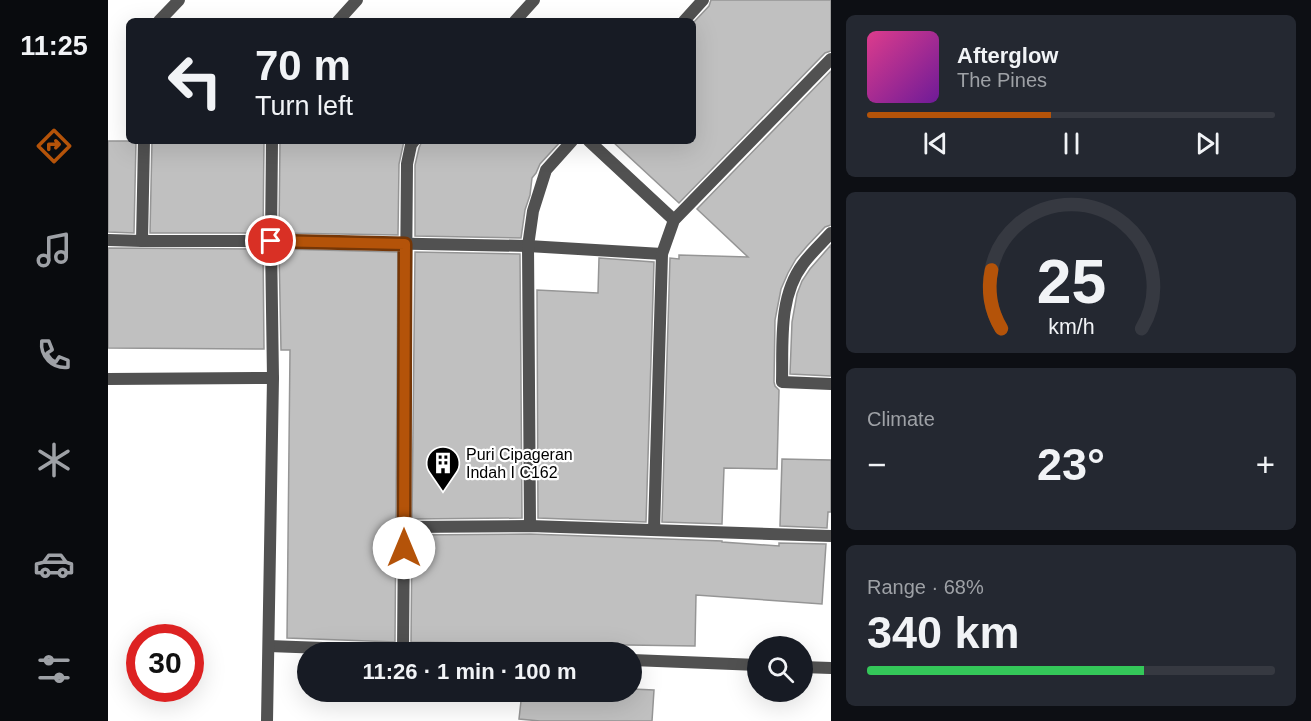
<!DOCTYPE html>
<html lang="en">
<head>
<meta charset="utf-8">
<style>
  body { margin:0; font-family:Helvetica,sans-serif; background:#242831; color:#f1f3f6; height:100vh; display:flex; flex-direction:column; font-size:22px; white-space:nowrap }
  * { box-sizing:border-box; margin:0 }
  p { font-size:20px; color:#9ea1a6 }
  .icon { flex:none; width:33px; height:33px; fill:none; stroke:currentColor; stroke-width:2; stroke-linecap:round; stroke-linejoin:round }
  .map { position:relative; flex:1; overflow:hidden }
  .side { display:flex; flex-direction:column; gap:15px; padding:15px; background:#0d0f14; width:480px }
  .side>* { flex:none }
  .guide { position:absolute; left:18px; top:18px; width:570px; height:126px; border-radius:9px; box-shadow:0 6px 24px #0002; background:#171b24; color:#f1f3f6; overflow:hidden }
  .buttons { position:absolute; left:639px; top:636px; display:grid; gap:12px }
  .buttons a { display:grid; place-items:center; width:66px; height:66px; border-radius:50%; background:#171b24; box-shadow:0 6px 24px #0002; font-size:30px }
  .speed { position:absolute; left:18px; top:624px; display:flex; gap:12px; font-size:30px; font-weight:700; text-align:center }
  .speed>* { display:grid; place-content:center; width:78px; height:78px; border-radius:50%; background:#171b24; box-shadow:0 6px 24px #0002; line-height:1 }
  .speed .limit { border:9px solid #d22; background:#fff; color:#111 }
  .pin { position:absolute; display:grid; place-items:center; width:51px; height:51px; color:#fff; margin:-26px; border:3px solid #fff; border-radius:50%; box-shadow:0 2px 6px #0007 }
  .me { position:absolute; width:66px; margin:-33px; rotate:0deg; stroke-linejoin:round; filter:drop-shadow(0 0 4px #0008) }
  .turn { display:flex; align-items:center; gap:21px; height:126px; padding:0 30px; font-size:27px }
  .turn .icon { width:78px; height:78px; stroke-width:2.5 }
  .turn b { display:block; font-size:42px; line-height:51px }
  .big { font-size:45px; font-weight:700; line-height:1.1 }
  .side .card { flex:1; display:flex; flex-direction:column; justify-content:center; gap:9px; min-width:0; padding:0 21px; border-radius:9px; background:#242831 }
  .side .dial { align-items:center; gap:0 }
  .dial svg { height:156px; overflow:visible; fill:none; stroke:#363941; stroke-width:7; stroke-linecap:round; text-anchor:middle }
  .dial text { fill:#f1f3f6; stroke:none }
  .song { display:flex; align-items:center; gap:18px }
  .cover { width:72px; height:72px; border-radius:9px; background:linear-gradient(135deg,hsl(330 70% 55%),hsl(280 70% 35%)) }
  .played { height:6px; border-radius:3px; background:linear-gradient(90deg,#b45309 45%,#363941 45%) }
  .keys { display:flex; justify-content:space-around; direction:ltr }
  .heat { display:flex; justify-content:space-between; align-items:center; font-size:33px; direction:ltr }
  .charge { height:9px; border-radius:4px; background:linear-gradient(90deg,#34c759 68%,#363941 0) }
  .trip { position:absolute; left:189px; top:642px; width:345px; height:60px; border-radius:30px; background:#171b24; box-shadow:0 6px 24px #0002; font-weight:700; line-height:60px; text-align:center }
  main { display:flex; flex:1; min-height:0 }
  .tabs { display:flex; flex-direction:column; width:108px; justify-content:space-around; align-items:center; background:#090b0e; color:#9ea1a6 }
  .tabs .icon { width:42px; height:42px }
  .tabs .on { color:#b45309 }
  .tabs b { font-size:27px; color:#f1f3f6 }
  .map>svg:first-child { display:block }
  .building { fill:#c0c0c0; stroke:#959595; stroke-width:1.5 }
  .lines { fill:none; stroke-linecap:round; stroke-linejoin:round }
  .street { stroke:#515151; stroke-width:12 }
  .route-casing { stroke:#753606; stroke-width:15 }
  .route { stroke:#b45309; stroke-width:10 }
  .labels { text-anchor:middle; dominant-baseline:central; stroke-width:4.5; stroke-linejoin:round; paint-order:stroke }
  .poi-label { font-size:16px; fill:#000; stroke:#fff; text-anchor:start }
</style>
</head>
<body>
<main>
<nav class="tabs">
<b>11:25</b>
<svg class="icon on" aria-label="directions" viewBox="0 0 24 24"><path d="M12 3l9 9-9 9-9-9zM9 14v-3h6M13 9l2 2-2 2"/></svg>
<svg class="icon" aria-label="music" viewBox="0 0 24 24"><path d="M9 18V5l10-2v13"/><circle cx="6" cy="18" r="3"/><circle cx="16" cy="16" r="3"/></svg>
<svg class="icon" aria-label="phone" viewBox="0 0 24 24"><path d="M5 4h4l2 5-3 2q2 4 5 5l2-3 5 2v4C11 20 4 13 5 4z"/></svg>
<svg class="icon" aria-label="climate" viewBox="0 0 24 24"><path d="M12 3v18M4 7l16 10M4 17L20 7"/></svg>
<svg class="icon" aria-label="car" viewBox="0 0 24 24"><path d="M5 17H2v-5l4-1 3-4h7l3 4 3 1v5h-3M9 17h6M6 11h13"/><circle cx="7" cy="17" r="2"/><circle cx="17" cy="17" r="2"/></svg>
<svg class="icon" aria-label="filters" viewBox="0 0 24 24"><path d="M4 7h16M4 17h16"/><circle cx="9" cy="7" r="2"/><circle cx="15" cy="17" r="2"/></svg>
</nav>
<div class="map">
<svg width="723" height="721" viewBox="0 0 723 721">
  <rect width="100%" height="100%" fill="#fff"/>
  <!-- building -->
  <g class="building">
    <path d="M603 0H723V51L717 53 571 203 504 141H585V23L601 6Z"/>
    <path d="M723 71V225L717 227 699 246 688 259 680 273 673 289 667 320 666 382 667 386 671 390 669 469 616 468 614 524 554 522 562 258 571 259V255L640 257 589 209Z"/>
    <path d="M0 141H28L26 233 0 232Z"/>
    <path d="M44 141H156L155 233H42Z"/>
    <path d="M172 141H296L291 164 290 235 171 233Z"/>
    <path d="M314 141H453L432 164 428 173 424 178 422 195 417 210 413 238 307 236V165L311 148Z"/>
    <path d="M723 245V376L682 374 684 322 689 294 694 281 702 269Z"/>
    <path d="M0 248 155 249 156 349 0 348Z"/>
    <path d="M171 249 290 252 287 642 179 638 182 350H173Z"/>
    <path d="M307 252 412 254 414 518 304 519Z"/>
    <path d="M491 258 546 262 538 522 430 518 429 290 490 293Z"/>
    <path d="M674 459 723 460V512H720L719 528 672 526Z"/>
    <path d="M422 534 614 541V542L671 546V543L718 544 714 604 588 595 587 646 303 642 304 535Z"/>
    <path d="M524 689 546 690 544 721H432L411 719 414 692H524Z"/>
  </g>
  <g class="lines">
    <!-- street -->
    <g class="street">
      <path d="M51 21 71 0"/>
      <path d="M230 21 249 0"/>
      <path d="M407 21 426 0"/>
      <path d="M576 21 595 0"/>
      <path d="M481 141 566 220"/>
      <path d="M723 233C714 243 703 253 695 264 670 297 675 344 674 382L723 384"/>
      <path d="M0 240 34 241H163L420 246 554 254"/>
      <path d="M34 241 36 141"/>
      <path d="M0 379 165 378"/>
      <path d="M422 526 420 246 425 211 438 170 464 141"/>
      <path d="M296 527 422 526 723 536"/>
      <path d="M546 530 554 254 566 220 723 59"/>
      <path d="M161 646 323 652"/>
      <path d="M295 651 299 164 303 145 306 141"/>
      <path d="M524 660 650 665"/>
      <path d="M694 667 723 668"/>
      <path d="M159 721 165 378 163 241 164 141"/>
    </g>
  </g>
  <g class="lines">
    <!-- route casing -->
    <g class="route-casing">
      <path id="route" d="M163 241 297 244 296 548"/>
    </g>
    <!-- route -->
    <use href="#route" class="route"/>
  </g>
  <!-- icons -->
  <defs>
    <g id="building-pin" transform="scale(1.725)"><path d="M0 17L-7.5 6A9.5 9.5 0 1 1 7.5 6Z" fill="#000" stroke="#fff"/><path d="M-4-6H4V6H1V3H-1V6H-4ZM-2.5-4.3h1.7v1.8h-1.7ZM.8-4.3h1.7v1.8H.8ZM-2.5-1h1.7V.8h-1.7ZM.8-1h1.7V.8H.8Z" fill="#fff"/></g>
  </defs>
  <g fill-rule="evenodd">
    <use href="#building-pin" x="335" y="463"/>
  </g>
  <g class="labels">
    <!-- poi labels -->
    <g class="poi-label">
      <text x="358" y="454">Puri Cipageran<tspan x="358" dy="18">Indah I C162</tspan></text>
    </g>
  </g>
</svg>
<div class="buttons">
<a><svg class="icon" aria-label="search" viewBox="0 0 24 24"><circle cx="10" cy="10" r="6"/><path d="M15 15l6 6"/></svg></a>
</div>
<div class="speed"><div class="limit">30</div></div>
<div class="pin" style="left:163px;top:241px;background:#d93025"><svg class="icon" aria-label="arrive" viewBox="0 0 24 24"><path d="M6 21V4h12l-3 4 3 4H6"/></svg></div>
<svg class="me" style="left:296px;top:548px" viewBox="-20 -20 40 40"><circle r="19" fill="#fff"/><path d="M0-13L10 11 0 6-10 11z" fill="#b45309"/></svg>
<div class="trip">11:26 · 1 min · 100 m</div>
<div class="guide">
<div class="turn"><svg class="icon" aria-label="left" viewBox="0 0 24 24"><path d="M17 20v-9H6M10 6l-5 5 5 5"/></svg><div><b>70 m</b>Turn left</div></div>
</div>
</div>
<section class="side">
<div class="card">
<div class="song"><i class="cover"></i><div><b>Afterglow</b><p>The Pines</p></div></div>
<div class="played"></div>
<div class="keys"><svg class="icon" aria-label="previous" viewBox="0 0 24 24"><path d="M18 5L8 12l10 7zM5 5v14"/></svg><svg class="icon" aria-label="pause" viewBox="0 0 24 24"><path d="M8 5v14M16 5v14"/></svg><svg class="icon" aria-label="next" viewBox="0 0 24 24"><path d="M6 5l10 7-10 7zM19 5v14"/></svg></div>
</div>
<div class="card dial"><svg viewBox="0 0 100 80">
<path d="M14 69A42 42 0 1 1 86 69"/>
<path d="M14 69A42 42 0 0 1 9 39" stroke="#b45309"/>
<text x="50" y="56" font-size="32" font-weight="700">25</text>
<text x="50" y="72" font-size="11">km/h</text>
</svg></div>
<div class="card"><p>Climate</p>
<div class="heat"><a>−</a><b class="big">23°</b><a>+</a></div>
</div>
<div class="card"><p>Range · 68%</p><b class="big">340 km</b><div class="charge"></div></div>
</section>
</main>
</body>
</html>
